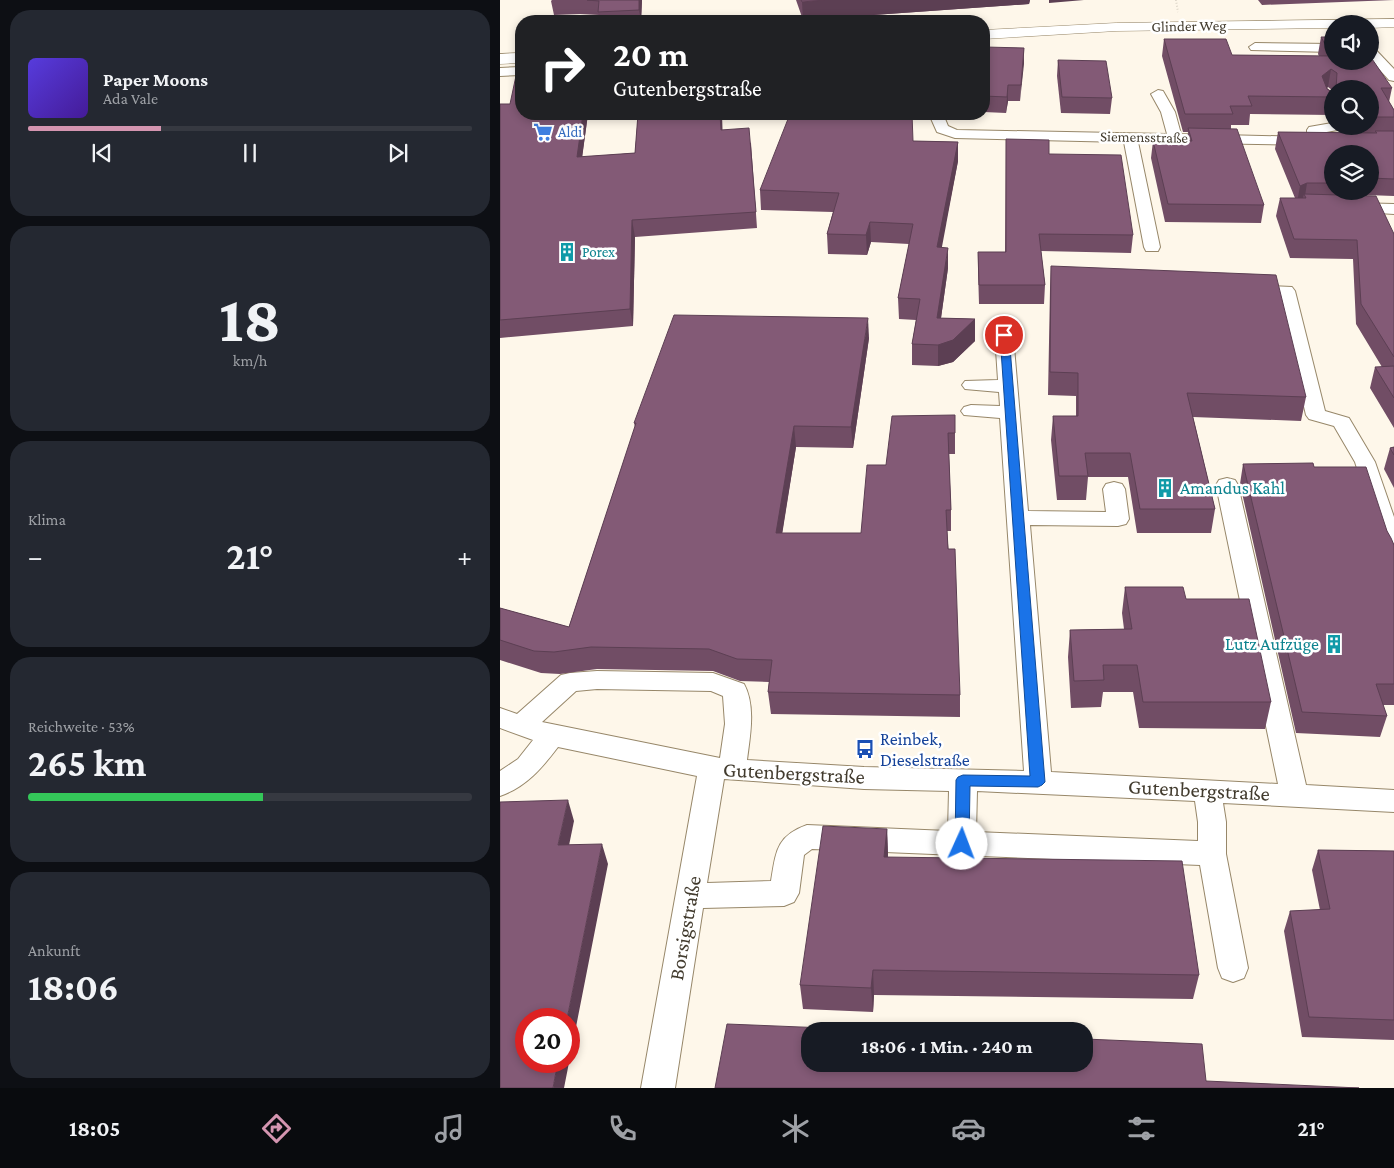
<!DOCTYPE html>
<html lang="de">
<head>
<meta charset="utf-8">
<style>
  body { margin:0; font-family:"Crimson Pro",serif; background:#242831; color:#f1f3f6; height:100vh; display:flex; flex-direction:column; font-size:19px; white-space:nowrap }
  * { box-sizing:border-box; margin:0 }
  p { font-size:16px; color:#9ea1a6 }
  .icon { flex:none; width:28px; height:28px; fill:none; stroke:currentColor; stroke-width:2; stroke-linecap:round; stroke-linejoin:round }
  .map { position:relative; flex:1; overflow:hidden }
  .sheet { display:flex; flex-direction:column; gap:10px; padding:10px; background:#0d0f14; width:500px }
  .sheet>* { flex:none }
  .top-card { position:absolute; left:15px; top:15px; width:475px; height:105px; border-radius:20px; box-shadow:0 2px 8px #0003; background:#202124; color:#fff; overflow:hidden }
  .fabs { position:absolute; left:824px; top:15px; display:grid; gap:10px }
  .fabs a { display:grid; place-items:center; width:55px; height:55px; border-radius:50%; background:#171b24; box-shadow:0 2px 8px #0003; font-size:25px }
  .speed { position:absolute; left:15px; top:1008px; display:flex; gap:10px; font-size:25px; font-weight:700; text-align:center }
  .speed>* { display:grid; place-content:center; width:65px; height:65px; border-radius:50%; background:#171b24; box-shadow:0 2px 8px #0003; line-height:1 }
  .speed .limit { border:8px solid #d22; background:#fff; color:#111 }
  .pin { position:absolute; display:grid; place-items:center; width:42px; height:42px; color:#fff; margin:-21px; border:2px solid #fff; border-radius:50%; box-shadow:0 1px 5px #0007 }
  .me { position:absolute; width:55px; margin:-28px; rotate:2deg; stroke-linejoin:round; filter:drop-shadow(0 0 4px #0008) }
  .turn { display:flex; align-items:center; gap:18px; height:105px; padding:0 15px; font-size:22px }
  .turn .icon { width:65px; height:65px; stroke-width:2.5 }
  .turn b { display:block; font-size:35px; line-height:42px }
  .big { font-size:38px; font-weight:700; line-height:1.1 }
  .sheet .card { flex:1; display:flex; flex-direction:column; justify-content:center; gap:8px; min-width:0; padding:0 18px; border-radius:20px; background:#242831 }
  .sheet .dial { align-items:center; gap:0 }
  .dial b { font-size:65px; line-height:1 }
  .song { display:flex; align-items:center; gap:15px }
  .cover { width:60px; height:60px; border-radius:8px; background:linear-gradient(135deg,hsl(250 70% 55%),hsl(260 70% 35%)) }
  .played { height:5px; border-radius:2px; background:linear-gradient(90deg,#d495b0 30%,#363941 30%) }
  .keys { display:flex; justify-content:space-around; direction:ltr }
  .heat { display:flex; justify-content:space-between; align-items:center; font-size:28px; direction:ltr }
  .charge { height:8px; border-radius:4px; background:linear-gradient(90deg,#34c759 53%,#363941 0) }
  .trip { position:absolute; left:301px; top:1022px; width:292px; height:50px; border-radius:20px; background:#171b24; box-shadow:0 2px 8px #0003; font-weight:700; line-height:50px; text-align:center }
  .tab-bar { display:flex; height:80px; justify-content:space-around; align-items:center; background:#090b0e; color:#9ea1a6 }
  .tab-bar .icon { width:35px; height:35px }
  .tab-bar .on { color:#d495b0 }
  .tab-bar b { font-size:22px; color:#f1f3f6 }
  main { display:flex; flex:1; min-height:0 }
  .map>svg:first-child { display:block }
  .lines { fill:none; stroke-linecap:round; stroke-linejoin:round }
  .minor-casing { stroke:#978769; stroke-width:2 }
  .major-casing { stroke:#978769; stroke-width:1 }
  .path { stroke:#beb7aa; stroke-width:2; stroke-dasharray:0.5 2.5; stroke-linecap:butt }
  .minor { fill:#fff; fill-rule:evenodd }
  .major { fill:#fff; fill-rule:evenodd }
  .wall { fill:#714d65; fill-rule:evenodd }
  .shaded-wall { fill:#5c3f53 }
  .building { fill:#835a76; stroke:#5c3f53 }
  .route { fill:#1a73e8; stroke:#114b97 }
  .labels { text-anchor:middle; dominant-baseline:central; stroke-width:5; stroke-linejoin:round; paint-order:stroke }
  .far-street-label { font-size:15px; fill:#423b2e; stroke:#fff }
  .far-shop-label { font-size:15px; fill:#366cbe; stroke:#fff; text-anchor:start }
  .far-culture-label { font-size:15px; fill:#0d838f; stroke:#fff; text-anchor:start }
  .culture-label { font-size:18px; fill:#0d838f; stroke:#fff; text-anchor:start }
  .transit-label { font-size:18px; fill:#164399; stroke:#fff; text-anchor:start }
  .near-street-label { font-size:21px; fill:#423b2e; stroke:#fff }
</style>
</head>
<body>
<main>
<section class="sheet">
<div class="card">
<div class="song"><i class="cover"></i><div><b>Paper Moons</b><p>Ada Vale</p></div></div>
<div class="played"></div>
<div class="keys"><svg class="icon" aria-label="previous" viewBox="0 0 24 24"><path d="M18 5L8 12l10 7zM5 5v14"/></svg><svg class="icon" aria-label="pause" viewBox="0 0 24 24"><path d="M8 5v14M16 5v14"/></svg><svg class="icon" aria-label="next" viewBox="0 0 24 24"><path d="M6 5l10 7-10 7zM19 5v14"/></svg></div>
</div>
<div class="card dial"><b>18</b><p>km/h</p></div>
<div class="card"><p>Klima</p>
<div class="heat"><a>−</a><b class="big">21°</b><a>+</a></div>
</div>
<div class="card"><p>Reichweite · 53%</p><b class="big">265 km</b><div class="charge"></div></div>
<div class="card"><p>Ankunft</p><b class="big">18:06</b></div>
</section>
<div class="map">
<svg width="894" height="1088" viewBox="0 0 894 1088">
  <rect width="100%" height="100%" fill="#fef7ea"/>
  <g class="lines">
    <!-- minor casing -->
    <g class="minor-casing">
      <g id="minor">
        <path d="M755 43 832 44V52L751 50 749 47Z"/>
        <path d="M870 47 874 48 894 69V81L889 80 870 59Z"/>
        <path d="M21 67V75L0 76V68Z"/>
        <path d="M658 90 663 91 675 112 681 134 807 137V130L809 127 832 123V126H845L843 129 821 133 822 141 820 144 815 145 638 142 660 247 658 251H646L644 247 624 142 455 138 437 132 429 114H443L448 126 457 130 667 134 661 112 651 94Z"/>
        <path d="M853 203 894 204V214L847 211 845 208 847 205Z"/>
        <path d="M749 285 792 287 795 291 825 411 849 418 875 462 894 517V558L886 556 883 551 855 462 834 426 809 419 806 415 778 296 743 294 740 290 743 286Z"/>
        <path d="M504 329 510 331 513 335 528 511 606 512 603 489 606 484 614 482 622 484 625 489 629 519 626 524 618 526 530 525 551 772 778 784 716 485 719 480 727 478 735 480 738 485 806 785 894 790V812L723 803 726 822V854L748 968 744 978 733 982 722 978 718 968 700 865 312 849 304 855 299 893 294 902 284 906 203 908 175 1088H141L197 776 58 747C42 768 26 787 0 796V771L18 759 33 740 0 728V708L17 714 61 675 70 673 97 671 213 673 244 684C256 706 250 736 247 760L364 767 524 771 500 418 464 415 461 411 464 407 471 405 500 406 499 392 465 389 462 385 465 381 498 380 495 335 498 331ZM97 689 211 691 223 696 225 724 220 758 42 722 76 691ZM224 779 364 789 449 791 448 831 307 825C276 836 276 852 271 881L207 883ZM477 791 695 801 698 822V841L476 832Z"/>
      </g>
    </g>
    <!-- major casing -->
    <g class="major-casing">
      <g id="major">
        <path d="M894 19V27L870 28V24H832V28L616 31 484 39V30L616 23Z"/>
        <path d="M21 53V63L0 64V54Z"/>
      </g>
    </g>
    <!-- path -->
    <path class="path" d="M676 0 678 12"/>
    <!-- minor -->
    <use href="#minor" class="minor"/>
    <!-- major -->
    <use href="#major" class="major"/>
  </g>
  <!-- wall -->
  <g class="wall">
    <path d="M52 0H142L141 21H100L99 15 80 14 54 15 51 1Z"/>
    <path d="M296 0H530L529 4 303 20Z"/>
    <path d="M758 0H894L762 5Z"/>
    <path d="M821 37 892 88 889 102 894 110V196L867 195V196L894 234V428L870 388 875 367H882L856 324 853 259 790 258 776 216 780 198H795L775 149 778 132 863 133 859 126H870V89H832V90L828 87 827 88 832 92V115L750 114 749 125H731V129L764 205 761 223 665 222 651 158 653 141H687L688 132H683L662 56 664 39 732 55 819 56 818 54ZM832 154H870V191H832Z"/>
    <path d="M524 48 520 101H508L506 113 484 112V55Z"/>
    <path d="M558 60 612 98 610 114 561 113 557 76Z"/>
    <path d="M0 104 21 114H88L82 157 135 153 138 114H222V130L251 143 257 228 135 237 133 326 0 338Z"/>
    <path d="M506 139 549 154 633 235 631 253 541 251 545 285 544 304H479L478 270V252H505Z"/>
    <path d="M413 141 458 142V161L441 247 448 268 441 318 475 319V341L453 362 438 366 412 365V344L416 320 399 319 398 298 409 244 371 242 367 255 328 254 327 234 333 212 261 210 260 190Z"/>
    <path d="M551 266 806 397 801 421 693 417 715 509 711 533H637L628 477H588L586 500H557L551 440 553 416H576V396L548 395 550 289Z"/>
    <path d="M369 338 353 448 296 447 282 533H361L386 465 455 415V454H449L451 510V531H447L460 695V717L271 714 268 692 269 682 240 681 213 671 97 669 60 674 41 673 0 660V608L69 627 135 427 134 423Z"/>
    <path d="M894 447V488L884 469 890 448Z"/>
    <path d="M743 464 814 467 887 531 894 545V705H883L887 716 880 737 796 733 740 484Z"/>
    <path d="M625 587 686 599 771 702 765 729 639 728 633 692H603L601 707 571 708 568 657 570 630 624 629 622 613Z"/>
    <path d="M387 829 388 857 699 975 693 999 374 995 373 1012 303 1009 300 985Z"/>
    <path d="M818 850 894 851V1040L802 1037 784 931 790 911 820 910 812 870Z"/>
  </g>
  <!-- shaded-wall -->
  <g class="shaded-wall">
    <path d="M139 0H142L141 21 139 10Z"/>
    <path d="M325 0H530L529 4 303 20 302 2Z"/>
    <path d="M549 0H584L549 3Z"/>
    <path d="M524 48V64L520 101 521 85Z"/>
    <path d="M831 69 828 87 818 94 822 76Z"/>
    <path d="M508 85V101L506 113 507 97Z"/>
    <path d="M83 114H88L80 173 77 157Z"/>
    <path d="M220 114H222L223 145 221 130Z"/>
    <path d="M458 142V161L438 268 437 247Z"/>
    <path d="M807 183 805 196 804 194 802 201 797 203 800 186Z"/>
    <path d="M132 220 135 237 133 326 130 309Z"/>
    <path d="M370 222 371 242 367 255 366 235Z"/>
    <path d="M448 248V268L438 339 437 318Z"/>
    <path d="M368 318 369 338 353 448 351 427Z"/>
    <path d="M475 319V341L453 362 438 366V345Z"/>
    <path d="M294 426 296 447 279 554 276 533Z"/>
    <path d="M68 800 74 821 65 865 58 845Z"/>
    <path d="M387 829 388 854 385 882 384 857Z"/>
    <path d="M102 844 108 864 64 1088H53L58 1061H69V1019H67Z"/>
    <path d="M373 970 374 995 373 1012 371 988Z"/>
  </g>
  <!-- building -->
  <g class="building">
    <path d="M87 0H139V10L98 12 99 1Z"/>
    <path d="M301 0H325L302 2Z"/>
    <path d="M821 37H832V61H870V56L892 88H881L894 110V117H870V89H836L837 73 831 69 822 76 827 89 832 92V97L748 96 752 106H730L733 114H685L664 39H726L732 55 832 56Z"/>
    <path d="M485 47 524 48 521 85H508L507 97 484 96V55Z"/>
    <path d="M21 56V114H83L77 157 135 153 138 114H220L221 130 249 128 256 212 132 220 130 309 0 320V104H10L20 57Z"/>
    <path d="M558 60 606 61 612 98 562 97Z"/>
    <path d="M304 114H412L413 141 458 142 437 247 448 248 437 318 475 319 453 340 438 345 412 344 420 299 398 298 413 224 370 222 366 235 327 234 339 193 260 190 288 119H303Z"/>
    <path d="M688 128 737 129 764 205 668 204 653 141H692Z"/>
    <path d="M875 131H894V179L870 178V154H832V183H807L800 186 778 132 877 133Z"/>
    <path d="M506 139 549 140V154L621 155 633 235 539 234 545 285H479L478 252H506Z"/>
    <path d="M804 194 876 196 894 234V357L861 304 857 240 794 239 780 198H806Z"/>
    <path d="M551 266 776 275 806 397 687 393 715 509H640L630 453H585L588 476H559L553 416H578V373L550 372Z"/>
    <path d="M174 315 368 318 351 427 294 426 276 533H361L367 465H386L392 416 455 415V433H448L451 510H446L448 549H455L460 695 268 692 272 660 237 659 209 649 91 647 54 652 34 651 0 640V608L69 627 136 423H134Z"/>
    <path d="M894 366V398L875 367Z"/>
    <path d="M894 447V455L890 448Z"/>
    <path d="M813 463 814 467H866L887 531 891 538 894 545V684H876L887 716 802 712 743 464Z"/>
    <path d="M625 587H683L686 599H749L771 702H643L637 665H603L604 680 574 681 570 630 632 629Z"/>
    <path d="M68 800 58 845 102 844 67 1019H26V1061H58L53 1088H0V802Z"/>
    <path d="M323 826 387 829 384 857 682 861 699 975 373 970 371 988 300 985Z"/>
    <path d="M818 850 894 851V1020L809 1017 790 911 830 909Z"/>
    <path d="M227 1024 399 1031H310V1064H585V1039L702 1044 706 1081 859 1088H215Z"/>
  </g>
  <!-- route -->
  <path class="route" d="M504 332 509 335 545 782 542 785 538 787 470 786 469 844 467 848 462 850 457 848 455 844 456 780 458 777 463 775 530 776 500 335Z"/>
  <!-- icons -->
  <defs>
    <g id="supermarket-bare" transform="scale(1.5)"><path d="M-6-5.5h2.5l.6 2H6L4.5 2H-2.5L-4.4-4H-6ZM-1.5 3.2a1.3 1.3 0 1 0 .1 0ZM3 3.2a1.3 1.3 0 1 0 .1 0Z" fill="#3f7fe0" stroke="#fff" stroke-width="2.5" paint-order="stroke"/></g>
    <g id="building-bare" transform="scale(1.5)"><path d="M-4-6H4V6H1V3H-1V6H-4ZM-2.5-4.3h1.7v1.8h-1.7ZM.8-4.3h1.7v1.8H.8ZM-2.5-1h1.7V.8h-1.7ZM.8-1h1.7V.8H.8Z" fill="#0f9aa8" stroke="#fff" stroke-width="2.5" paint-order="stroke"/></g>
    <g id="bus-bare" transform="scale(1.5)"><path d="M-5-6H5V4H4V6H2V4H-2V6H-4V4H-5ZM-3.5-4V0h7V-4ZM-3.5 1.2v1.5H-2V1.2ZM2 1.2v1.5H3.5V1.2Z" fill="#1a4fb4" stroke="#fff" stroke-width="2.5" paint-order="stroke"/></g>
  </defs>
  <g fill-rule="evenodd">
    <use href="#supermarket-bare" x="43" y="132"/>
    <use href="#building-bare" x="67" y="252"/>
    <use href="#building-bare" x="665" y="488"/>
    <use href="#building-bare" x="834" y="644"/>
    <use href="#bus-bare" x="365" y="749"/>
  </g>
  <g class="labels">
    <!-- far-street labels -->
    <g class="far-street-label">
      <text transform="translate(689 26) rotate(-1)">Glinder Weg</text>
      <text transform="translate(644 137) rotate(1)">Siemensstraße</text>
    </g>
    <!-- far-shop labels -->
    <g class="far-shop-label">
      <text x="58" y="132">Aldi</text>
    </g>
    <!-- far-culture labels -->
    <g class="far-culture-label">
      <text x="82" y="252">Porex</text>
    </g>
    <!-- culture labels -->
    <g class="culture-label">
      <text x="680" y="488">Amandus Kahl</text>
      <text x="819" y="644" text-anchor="end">Lutz Aufzüge</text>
    </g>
    <!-- transit labels -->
    <g class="transit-label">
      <text x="380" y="739">Reinbek,<tspan x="380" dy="21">Dieselstraße</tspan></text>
    </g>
    <!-- near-street labels -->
    <g class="near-street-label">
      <text transform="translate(294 773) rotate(3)">Gutenbergstraße</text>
      <text transform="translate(699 790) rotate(3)">Gutenbergstraße</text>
      <text transform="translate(185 928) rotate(-80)">Borsigstraße</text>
    </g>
  </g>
</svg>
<div class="fabs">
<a><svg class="icon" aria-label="sound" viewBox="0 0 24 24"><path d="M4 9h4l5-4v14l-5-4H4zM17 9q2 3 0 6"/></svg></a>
<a><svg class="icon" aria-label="search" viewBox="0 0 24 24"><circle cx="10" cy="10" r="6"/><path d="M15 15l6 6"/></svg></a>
<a><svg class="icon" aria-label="layers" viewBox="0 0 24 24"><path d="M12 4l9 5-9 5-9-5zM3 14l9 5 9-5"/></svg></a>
</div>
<div class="speed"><div class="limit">20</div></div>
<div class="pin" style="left:504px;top:335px;background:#d93025"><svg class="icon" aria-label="arrive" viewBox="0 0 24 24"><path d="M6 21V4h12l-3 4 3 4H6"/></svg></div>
<svg class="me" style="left:462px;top:844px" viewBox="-20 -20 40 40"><circle r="19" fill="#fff"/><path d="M0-13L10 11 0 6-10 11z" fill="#1a73e8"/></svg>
<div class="trip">18:06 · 1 Min. · 240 m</div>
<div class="top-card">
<div class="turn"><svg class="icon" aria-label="right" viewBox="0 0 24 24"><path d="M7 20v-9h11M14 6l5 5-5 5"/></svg><div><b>20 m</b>Gutenbergstraße</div></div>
</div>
</div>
</main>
<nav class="tab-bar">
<b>18:05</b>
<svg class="icon on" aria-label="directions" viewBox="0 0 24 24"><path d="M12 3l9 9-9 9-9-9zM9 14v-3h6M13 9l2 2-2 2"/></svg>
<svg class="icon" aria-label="music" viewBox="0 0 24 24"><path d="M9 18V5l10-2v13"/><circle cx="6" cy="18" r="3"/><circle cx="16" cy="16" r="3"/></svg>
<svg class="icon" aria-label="phone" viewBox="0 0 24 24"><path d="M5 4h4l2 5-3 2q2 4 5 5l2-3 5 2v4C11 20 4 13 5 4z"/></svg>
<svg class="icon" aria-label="climate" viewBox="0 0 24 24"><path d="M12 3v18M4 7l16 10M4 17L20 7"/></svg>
<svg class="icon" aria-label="car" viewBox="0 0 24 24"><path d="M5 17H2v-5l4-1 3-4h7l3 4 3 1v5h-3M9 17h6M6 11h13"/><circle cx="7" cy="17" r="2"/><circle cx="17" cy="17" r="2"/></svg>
<svg class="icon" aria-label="filters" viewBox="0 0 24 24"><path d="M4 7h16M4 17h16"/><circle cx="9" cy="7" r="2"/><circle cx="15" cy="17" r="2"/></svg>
<b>21°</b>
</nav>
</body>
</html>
